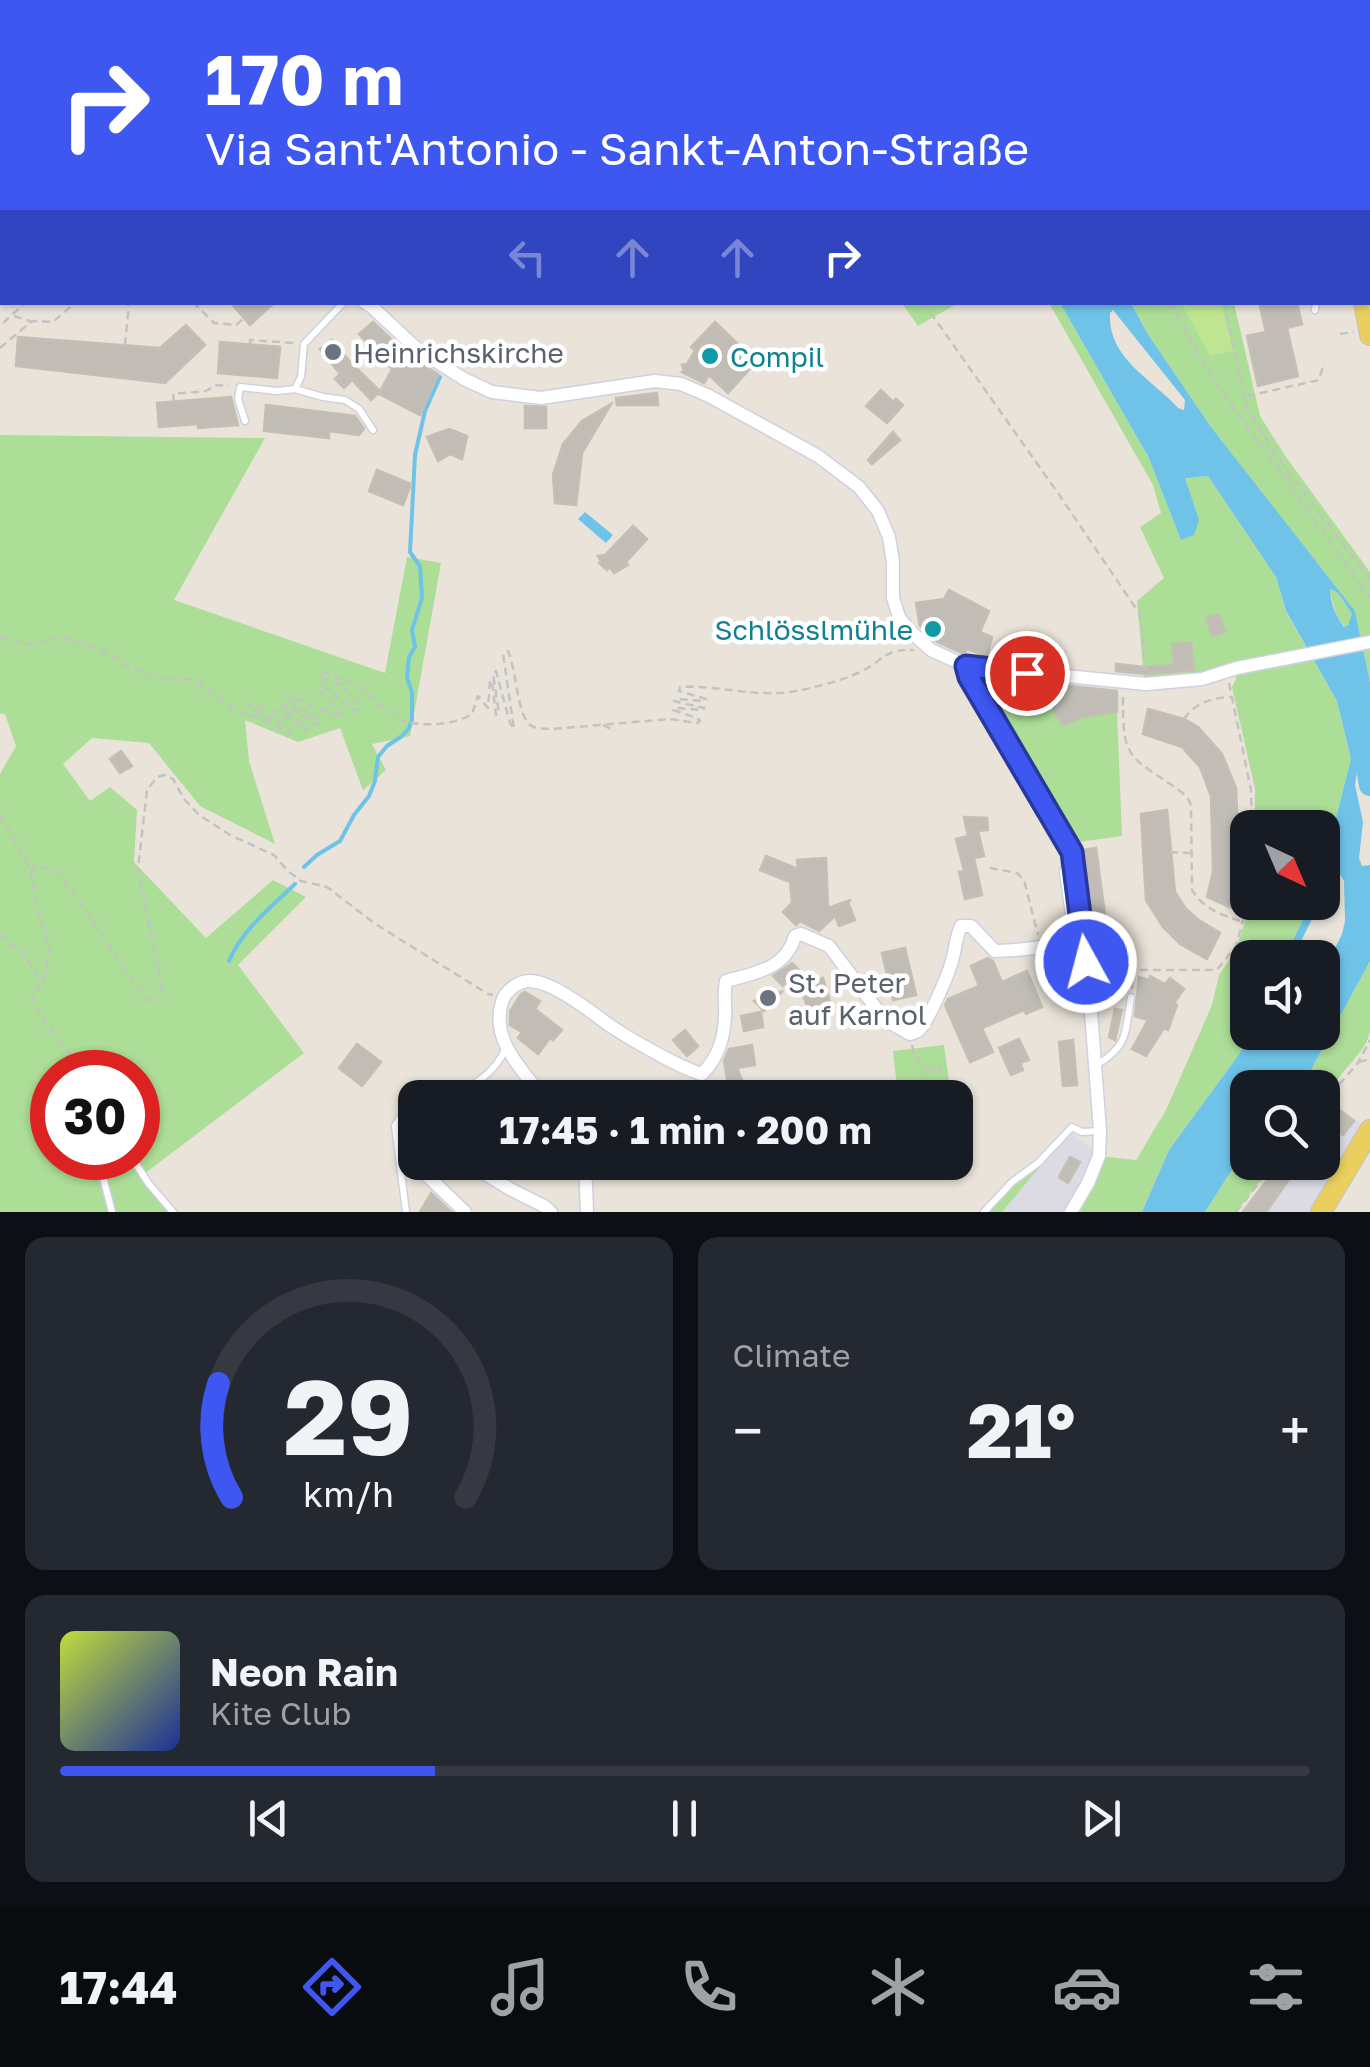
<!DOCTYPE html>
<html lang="en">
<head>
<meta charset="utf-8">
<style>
  body { margin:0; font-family:"Golos Text",sans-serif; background:#242831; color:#f1f3f6; height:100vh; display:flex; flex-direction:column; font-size:38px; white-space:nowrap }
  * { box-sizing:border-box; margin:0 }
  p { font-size:32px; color:#9ea1a6 }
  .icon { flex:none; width:55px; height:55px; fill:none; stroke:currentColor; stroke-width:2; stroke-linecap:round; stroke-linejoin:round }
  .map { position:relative; height:1212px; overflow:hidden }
  .drawer { display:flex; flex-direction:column; gap:25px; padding:25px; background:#0d0f14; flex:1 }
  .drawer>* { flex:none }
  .banner { position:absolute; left:0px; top:0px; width:1370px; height:305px; box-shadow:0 2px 8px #0004; background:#3e57f1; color:#fff; overflow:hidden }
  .needle { width:65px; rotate:136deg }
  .tools { position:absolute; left:1230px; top:810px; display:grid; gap:20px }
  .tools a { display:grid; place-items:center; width:110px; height:110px; border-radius:20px; background:#171b24; box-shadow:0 2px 8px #0004; font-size:50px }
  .speed { position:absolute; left:30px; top:1050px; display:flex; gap:20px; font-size:50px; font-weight:700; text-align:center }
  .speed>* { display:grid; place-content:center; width:130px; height:130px; border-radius:50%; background:#171b24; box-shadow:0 2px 8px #0004; line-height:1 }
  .speed .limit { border:15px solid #d22; background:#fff; color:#111 }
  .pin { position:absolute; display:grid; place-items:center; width:85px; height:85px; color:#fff; margin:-42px; border:5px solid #fff; border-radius:50%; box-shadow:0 2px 10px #0007 }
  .me { position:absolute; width:110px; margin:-55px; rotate:353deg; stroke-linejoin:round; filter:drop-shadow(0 0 8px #0008) }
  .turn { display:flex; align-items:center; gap:35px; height:210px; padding:0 40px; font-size:45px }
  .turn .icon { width:130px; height:130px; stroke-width:2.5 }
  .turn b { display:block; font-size:70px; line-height:85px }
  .lanes { display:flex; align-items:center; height:95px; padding:0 40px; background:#0003; justify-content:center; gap:50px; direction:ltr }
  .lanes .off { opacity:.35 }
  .big { font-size:75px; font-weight:700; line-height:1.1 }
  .drawer .tile { flex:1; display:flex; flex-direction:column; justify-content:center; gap:15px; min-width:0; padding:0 35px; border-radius:20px; background:#242831 }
  .drawer .dial { align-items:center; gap:0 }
  .dial svg { height:260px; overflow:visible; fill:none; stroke:#363941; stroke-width:7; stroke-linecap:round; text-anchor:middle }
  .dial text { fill:#f1f3f6; stroke:none }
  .song { display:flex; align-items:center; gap:30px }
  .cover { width:120px; height:120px; border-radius:15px; background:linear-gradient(135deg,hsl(70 70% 55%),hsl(230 70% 35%)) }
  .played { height:10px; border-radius:5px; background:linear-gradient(90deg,#3e57f1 30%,#363941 30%) }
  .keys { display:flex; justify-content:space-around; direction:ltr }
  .heat { display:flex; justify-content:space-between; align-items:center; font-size:55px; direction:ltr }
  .drawer .tiles { flex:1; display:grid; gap:25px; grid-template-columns:1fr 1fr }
  .tile:last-child { grid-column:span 2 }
  .trip { position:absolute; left:398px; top:1080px; width:575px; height:100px; border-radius:20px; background:#171b24; box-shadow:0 2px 8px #0004; font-weight:700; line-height:100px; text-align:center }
  .menu { display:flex; height:160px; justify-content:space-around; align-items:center; background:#090b0e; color:#9ea1a6 }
  .menu .icon { width:70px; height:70px }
  .menu .selected { color:#3e57f1 }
  .menu b { font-size:45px; color:#f1f3f6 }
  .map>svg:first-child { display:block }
  .industrial { fill:#dcdae2 }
  .green { fill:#acde97; fill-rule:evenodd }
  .pitch { fill:#bfe593 }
  .water { fill:#6fc3e8; fill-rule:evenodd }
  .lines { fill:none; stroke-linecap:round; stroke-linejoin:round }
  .stream { stroke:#6fc3e8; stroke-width:4 }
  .river { stroke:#6fc3e8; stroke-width:22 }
  .building { fill:#c1bdb6; stroke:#c4bfb3; stroke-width:2.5 }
  .service-casing { stroke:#ced1e0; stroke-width:9 }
  .minor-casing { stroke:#ced1e0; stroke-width:15 }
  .primary-casing { stroke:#c3c3c3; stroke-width:22 }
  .path { stroke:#c3c3c3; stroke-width:2.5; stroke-dasharray:8 5; stroke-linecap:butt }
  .service { stroke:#fff; stroke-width:6 }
  .minor { stroke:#fff; stroke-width:12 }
  .primary { stroke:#eacf5e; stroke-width:20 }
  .route-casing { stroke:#28399d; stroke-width:25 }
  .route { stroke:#3e57f1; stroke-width:18 }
  .worship-dot { fill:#6b7280; stroke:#fff; stroke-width:4 }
  .culture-dot { fill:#0f9aa8; stroke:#fff; stroke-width:4 }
  .labels { text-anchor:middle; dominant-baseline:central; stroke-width:9; stroke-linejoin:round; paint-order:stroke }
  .worship-label { font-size:28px; fill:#5b616d; stroke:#fff; text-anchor:start }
  .culture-label { font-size:28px; fill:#0d838f; stroke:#fff; text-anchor:start }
</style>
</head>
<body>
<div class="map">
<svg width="1370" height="1212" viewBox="0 0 1370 1212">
  <rect width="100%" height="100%" fill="#e9e3d9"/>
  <!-- industrial -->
  <g class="industrial">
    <path d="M1330 1100 1360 1123 1366 1135 1322 1212H1240L1280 1163 1322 1162 1323 1109Z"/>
    <path d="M1070 1131 1099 1156 1071 1212H1002Z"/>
  </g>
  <!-- green -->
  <g class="green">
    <path d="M932 0H1183L1184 2H934Z"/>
    <path d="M902 303H958L918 326Z"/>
    <path d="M1049 303H1060L1149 458 1181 539 1185 477 1208 476 1276 577 1286 612 1337 701 1351 759 1323 868 1322 828 1255 827V789L1232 687 1236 679 1234 666 1197 674 1144 679 1137 601 1164 578 1140 527 1161 513 1153 485Z"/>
    <path d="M1131 303H1234L1260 416 1286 457 1370 572V682L1355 611 1211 427 1147 333Z"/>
    <path d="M0 435 265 438 174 600 385 673 407 557 441 563 410 736 372 744 386 770 363 790 340 728 298 742 245 720 249 761 275 844 200 806 149 743 92 738 63 764 90 801 110 787 137 810 134 862 206 938 273 880 306 897 238 965 304 1053 140 1177 172 1212H0V774L16 746 5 714H0ZM52 1072H138V1158H52Z"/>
    <path d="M1329 589 1338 593 1352 614 1351 621 1345 627 1338 619Z"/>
    <path d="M987 680 1020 685 1019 703 1036 705 1037 702 1051 700 1052 706 1063 725 1076 706 1117 712 1122 836 1072 843 981 685 985 684Z"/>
    <path d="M1251 903H1311L1285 957 1248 958V1032L1249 1033 1240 1053 1169 1150 1142 1212H1071L1099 1156 1136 1160 1166 1110 1212 1005 1219 975 1236 949Z"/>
    <path d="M1370 961C1370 979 1370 1017 1370 1032 1365 1055 1338 1070 1332 1092L1311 1070Z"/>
    <path d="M944 1045 951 1097H898L893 1051Z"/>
    <path d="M1070 1131 1002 1212H979Z"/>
    <path d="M1247 1146 1248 1162 1274 1163 1236 1212H1205Z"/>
  </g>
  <!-- pitch -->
  <path class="pitch" d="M1181 303H1221L1233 351 1210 356Z"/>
  <!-- water -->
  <g class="water">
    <path d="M1060 303H1131L1147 333 1211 427 1355 611 1370 682V731L1364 723 1361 725V746L1355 785 1363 822 1359 858 1362 866 1370 865V961L1311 1070 1296 1087 1248 1088 1247 1146 1205 1212H1142L1169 1150 1240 1053 1249 1033H1259L1264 1040 1267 1039 1272 1033 1322 1032 1323 972 1342 934 1345 921 1344 881 1339 873 1332 874 1331 884 1323 898V868L1351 759 1337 701 1286 611 1276 577 1208 476 1185 478 1199 520 1194 535 1181 540 1149 458ZM1113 310 1185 400 1184 410 1178 408C1152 379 1107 358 1110 313ZM1330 589 1338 593 1352 614 1348 625 1344 627C1336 617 1330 601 1330 589Z"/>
    <path d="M585 512 613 535 606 543 578 519Z"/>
    <path d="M1311 903H1320L1293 957H1285Z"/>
  </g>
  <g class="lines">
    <!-- stream -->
    <g class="stream">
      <path d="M1186 2 1191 0"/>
      <path d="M304 867 317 855 340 841 354 815 369 796 375 781 378 757 387 746 402 736 409 728 412 720V693L407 677 409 657 415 647 412 630 422 598 420 566 410 552 415 455 425 411 440 377"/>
      <path d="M229 961C242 930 271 907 295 884"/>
    </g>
    <!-- river -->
    <path class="river" d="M1356 705 1370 785"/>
  </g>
  <!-- building -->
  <g class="building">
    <path d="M230 302H275L250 325Z"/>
    <path d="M1259 302H1297L1302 324 1287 328 1298 376 1258 386 1247 336 1266 332Z"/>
    <path d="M373 322 410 357 438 374 420 415 379 394 392 369 359 334Z"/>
    <path d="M715 322 745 351 747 349 758 360 728 393 709 375 704 383 682 372 684 371 682 365 687 364 695 350 691 347Z"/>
    <path d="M186 325 205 345 165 383 16 366 18 337 160 348Z"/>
    <path d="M332 340 351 363 380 391 371 400 352 380 344 388 335 379 340 374 320 349Z"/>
    <path d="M220 342 280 347 277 378 218 373Z"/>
    <path d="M881 390 893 402 896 399 903 405 887 423 866 406Z"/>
    <path d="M657 393 658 405H617L616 398Z"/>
    <path d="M231 397 238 425 198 428V424L159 427 157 403Z"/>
    <path d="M611 404 582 453 576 505 555 503 553 475 563 444 582 421Z"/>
    <path d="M266 405 355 416 364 429 359 435 329 431V438L264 431Z"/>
    <path d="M525 406 546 407V428H525Z"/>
    <path d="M449 429 467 436 462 459 450 454 438 461 427 437Z"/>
    <path d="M893 432 900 440 872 464 868 460Z"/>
    <path d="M377 470 411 484 403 505 369 491Z"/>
    <path d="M633 526 647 539 626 562 628 565 614 573 610 567 607 570 599 563 601 561 598 556 605 555Z"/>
    <path d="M949 590 989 611 980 632 992 637 987 656 967 649 964 654 937 642 920 626 916 603 944 599Z"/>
    <path d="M1219 615 1225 632 1212 636 1206 618Z"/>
    <path d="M1191 642 1194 670 1146 674 1116 671V664L1144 667 1174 665 1172 644Z"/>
    <path d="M1020 685 1040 686 1037 705 1018 703Z"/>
    <path d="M1060 685 1117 691V712L1082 717 1063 725 1040 686Z"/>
    <path d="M1148 709 1184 719 1198 727 1222 754 1236 788 1240 876 1234 909 1207 897 1213 872 1211 796 1200 767 1182 747 1143 734Z"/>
    <path d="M121 751 132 766 120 773 110 759Z"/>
    <path d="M1167 810 1175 892 1186 909 1199 920 1220 933 1207 959 1180 944 1163 927 1146 900 1141 814Z"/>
    <path d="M964 817 987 818 988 830 978 831 984 856 974 858 982 895 965 899 959 872 964 871 956 839 968 836Z"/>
    <path d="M1096 848 1107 930 1092 932 1082 850Z"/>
    <path d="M766 856 798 869 797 860 826 858 828 908 851 900 848 902 855 920 839 926 835 916 819 931 800 921 796 925 783 912 792 903 790 882 760 870Z"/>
    <path d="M905 948 916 995 893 1000 882 953Z"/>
    <path d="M988 958 993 961 1002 982 1027 971 1042 1007 1026 1014 1024 1010 982 1028 993 1052 970 1062 945 1005 948 999 979 986 971 966Z"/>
    <path d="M792 963 799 970 783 986 773 976Z"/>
    <path d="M1077 974 1080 1000 1063 1002 1061 975Z"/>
    <path d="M1150 976 1165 984 1170 978 1184 989 1174 1003 1177 1005 1168 1030 1164 1028 1146 1056 1132 1049 1148 1020 1135 1016 1139 977 1150 980Z"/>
    <path d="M823 978 830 1002 808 1009 800 986Z"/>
    <path d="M783 991 764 1011 754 1001Z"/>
    <path d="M525 992 540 1001 535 1009 562 1030 553 1040 550 1038 538 1054 518 1038 522 1032 510 1025V1011L521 994Z"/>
    <path d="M1115 1009 1122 1010 1115 1040 1109 1037Z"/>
    <path d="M761 1012 763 1027 744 1031 741 1016Z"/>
    <path d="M685 1030 698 1046 687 1056 673 1040Z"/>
    <path d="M1019 1039 1029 1060 1020 1063 1023 1070 1011 1075 999 1048Z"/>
    <path d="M1073 1040 1077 1085 1063 1086 1059 1042Z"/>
    <path d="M357 1044 381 1062 362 1086 339 1068Z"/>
    <path d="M752 1045 755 1065 737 1068 746 1090 734 1096 727 1079 724 1061 729 1049Z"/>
    <path d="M1331 1104 1354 1121 1343 1135 1322 1120V1115Z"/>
    <path d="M1070 1157 1080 1162 1068 1183 1059 1177Z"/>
    <path d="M1277 1167 1290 1178 1266 1212H1243Z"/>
    <path d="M431 1193 432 1194 451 1212H420Z"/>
  </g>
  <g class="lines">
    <!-- service casing -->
    <g class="service-casing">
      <g id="service">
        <path d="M1315 310 1316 302"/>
        <path d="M295 389 301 377 304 344 344 302"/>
        <path d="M245 421 238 399 240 387 277 391 295 389 323 397 345 400 359 409 373 430"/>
        <path d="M1095 1066C1129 1046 1125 1033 1131 997"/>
        <path d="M448 1098C469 1089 497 1072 505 1049"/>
        <path d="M98 1158 112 1212"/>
        <path d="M132 1158 149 1184 173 1212"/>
        <path d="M406 1212 395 1126 399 1119 415 1111"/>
        <path d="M984 1212 1012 1182 1038 1163 1072 1127 1082 1132 1099 1131"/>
      </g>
    </g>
    <!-- minor casing -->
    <g class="minor-casing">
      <g id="minor">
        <path d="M97 0 100 2"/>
        <path d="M0 39 2 40"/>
        <path d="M364 302 372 307 417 349 464 379 492 392 541 398 655 381 681 384 709 396 818 456 859 487 878 511 889 537 893 562V598L899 617 908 629 931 650 966 666 1146 684 1202 679 1237 668 1370 642"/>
        <path d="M966 666 969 677 1058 824 1072 853 1090 998 1100 1131 1099 1156 1088 1183 1071 1212"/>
        <path d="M544 1098C523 1071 490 1040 502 1002 505 991 519 980 531 981 556 983 592 1013 612 1027 632 1040 680 1068 702 1074 721 1055 726 1032 725 1006 725 996 724 990 726 981 755 973 786 969 795 936L801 934 829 946 885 1020 910 1034C913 1033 915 1032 918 1031 928 1023 950 971 953 957 956 946 956 937 961 926H971L995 951C1017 950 1049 949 1069 938L1073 922 1066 872 1072 853"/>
        <path d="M415 1134 405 1140 404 1149 407 1156 465 1212"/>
        <path d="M466 1162 510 1189 544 1206 551 1212"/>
        <path d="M585 1162 587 1212"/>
      </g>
    </g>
    <!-- primary casing -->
    <g class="primary-casing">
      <g id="primary">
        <path d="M1303 0 1304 2"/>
        <path d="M1364 302 1370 335"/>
        <path d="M1321 1212 1370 1130"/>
      </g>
    </g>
    <!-- path -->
    <g class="path">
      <path d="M713 0 715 2"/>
      <path d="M823 0 825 2"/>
      <path d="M961 0 963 2"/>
      <path d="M970 0 971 2"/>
      <path d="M1143 2V0"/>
      <path d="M1229 2 1234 0"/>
      <path d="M193 302 214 323 236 325 244 318"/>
      <path d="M923 302 1060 496 1139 613 1142 625 1145 673"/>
      <path d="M1170 302 1209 373 1370 598"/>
      <path d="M1224 302 1247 409 1285 468 1370 579"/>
      <path d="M129 303 162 302"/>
      <path d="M14 316 30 321"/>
      <path d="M3 323 26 302"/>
      <path d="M1340 334 1354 332"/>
      <path d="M250 344V340L293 343"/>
      <path d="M125 345 129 303"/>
      <path d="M0 348 32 321 53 322 76 302"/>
      <path d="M1247 396 1319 380 1324 363"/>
      <path d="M174 402 173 394 206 391 217 385 229 386"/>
      <path d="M0 637 32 645 55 638 72 640 104 651 126 665 156 678 185 679 199 682 232 709 261 718 287 733"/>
      <path d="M1229 683 1251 790 1252 828"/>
      <path d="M1123 697C1122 764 1132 756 1180 791L1187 797 1191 805 1192 890C1203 909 1224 916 1244 922"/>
      <path d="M1184 719C1195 703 1211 698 1231 697"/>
      <path d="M603 725 615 731"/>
      <path d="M289 734 291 730 248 705 253 704 284 715 306 731 308 728 283 708V704L319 725 320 721 286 699 285 696H289L342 718V715L320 691V687L323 686 355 710 359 709V702L340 685 321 677V673L325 672 359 686 399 720C421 727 452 726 472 714L478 696 488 708 490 680 492 681 496 715 499 713 493 674 496 671 510 723 514 729 503 654 508 651C516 669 517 710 528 723 534 730 543 728 552 729L670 719 697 723 700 721 697 718 673 710 676 708 703 710 704 708 674 701 678 699 704 701 706 699 679 691 680 687C717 685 753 697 790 692 809 689 841 681 858 673 884 661 882 649 914 650"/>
      <path d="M0 814 31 871 36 902 49 947 46 974 32 997 39 1014 67 1050 75 1072"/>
      <path d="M1170 852 1190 853"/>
      <path d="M990 868 1017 873 1024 880 1038 935"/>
      <path d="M31 871 36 866C47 866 54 870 63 878L143 996 149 1001 156 1002 161 996 162 986 138 869 147 790 157 777 165 775 173 779 184 799 199 815 230 835 274 855 288 871 301 881 327 887 374 923 488 994 493 995"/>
      <path d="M0 934 23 953 41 981"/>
      <path d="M1132 989 1133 970H1217L1236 946 1248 902"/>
      <path d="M912 1045 914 1055 927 1072 932 1098"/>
      <path d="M1359 1062 1370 1059"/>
      <path d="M928 1071 938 1065 945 1075 943 1093 940 1098"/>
      <path d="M1322 1104 1358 1063 1370 1040"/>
      <path d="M1236 1212 1275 1162"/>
    </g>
    <!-- service -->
    <use href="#service" class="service"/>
    <!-- minor -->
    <use href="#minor" class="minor"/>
    <!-- primary -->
    <use href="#primary" class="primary"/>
  </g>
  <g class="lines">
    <!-- route casing -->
    <g class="route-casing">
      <path id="route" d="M1027 673 966 666 969 677 1072 852 1086 962"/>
    </g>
    <!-- route -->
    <use href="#route" class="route"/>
  </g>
  <!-- markers -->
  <g class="worship-dot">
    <circle cx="333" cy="352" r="10"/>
    <circle cx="768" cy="998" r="10"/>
  </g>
  <g class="culture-dot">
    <circle cx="710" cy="356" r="10"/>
    <circle cx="933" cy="629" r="10"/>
  </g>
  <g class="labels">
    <!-- worship labels -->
    <g class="worship-label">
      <text x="353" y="352">Heinrichskirche</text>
      <text x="788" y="982">St. Peter<tspan x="788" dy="32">auf Karnol</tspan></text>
    </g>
    <!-- culture labels -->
    <g class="culture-label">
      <text x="730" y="356">Compil</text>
      <text x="913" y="629" text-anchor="end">Schlösslmühle</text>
    </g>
  </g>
</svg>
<div class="tools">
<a><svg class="needle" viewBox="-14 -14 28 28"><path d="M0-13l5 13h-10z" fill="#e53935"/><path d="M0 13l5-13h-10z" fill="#9ea1a6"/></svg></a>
<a><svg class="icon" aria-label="sound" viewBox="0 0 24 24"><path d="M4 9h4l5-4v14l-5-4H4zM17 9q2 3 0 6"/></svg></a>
<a><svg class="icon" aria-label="search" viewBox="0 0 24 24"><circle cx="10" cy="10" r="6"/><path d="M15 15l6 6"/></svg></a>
</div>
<div class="speed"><div class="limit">30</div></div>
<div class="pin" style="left:1027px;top:673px;background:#d93025"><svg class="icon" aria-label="arrive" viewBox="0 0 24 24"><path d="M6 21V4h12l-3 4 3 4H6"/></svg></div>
<svg class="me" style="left:1086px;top:962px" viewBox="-20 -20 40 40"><circle r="17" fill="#3e57f1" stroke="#fff" stroke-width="3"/><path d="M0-11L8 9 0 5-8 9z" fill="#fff"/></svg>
<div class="trip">17:45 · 1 min · 200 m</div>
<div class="banner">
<div class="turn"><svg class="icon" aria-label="right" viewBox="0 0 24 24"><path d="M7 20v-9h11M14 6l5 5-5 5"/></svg><div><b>170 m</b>Via Sant'Antonio - Sankt-Anton-Straße</div></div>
<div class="lanes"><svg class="icon off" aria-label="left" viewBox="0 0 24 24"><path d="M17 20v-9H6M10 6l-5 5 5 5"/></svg><svg class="icon off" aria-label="ahead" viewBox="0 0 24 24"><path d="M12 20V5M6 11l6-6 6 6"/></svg><svg class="icon off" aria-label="ahead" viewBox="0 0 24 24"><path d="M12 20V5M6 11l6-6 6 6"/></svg><svg class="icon" aria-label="right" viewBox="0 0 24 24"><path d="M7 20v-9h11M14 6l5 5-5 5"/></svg></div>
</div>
</div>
<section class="drawer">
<div class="tiles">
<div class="tile dial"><svg viewBox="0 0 100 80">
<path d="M14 69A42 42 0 1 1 86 69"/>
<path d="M14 69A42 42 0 0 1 10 34" stroke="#3e57f1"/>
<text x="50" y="56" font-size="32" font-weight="700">29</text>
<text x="50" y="72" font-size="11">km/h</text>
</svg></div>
<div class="tile"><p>Climate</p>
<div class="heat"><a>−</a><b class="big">21°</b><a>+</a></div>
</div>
<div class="tile">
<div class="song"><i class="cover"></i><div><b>Neon Rain</b><p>Kite Club</p></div></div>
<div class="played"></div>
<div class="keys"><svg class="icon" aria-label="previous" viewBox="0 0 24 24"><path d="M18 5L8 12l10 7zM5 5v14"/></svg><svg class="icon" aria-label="pause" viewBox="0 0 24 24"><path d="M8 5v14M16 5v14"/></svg><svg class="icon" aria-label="next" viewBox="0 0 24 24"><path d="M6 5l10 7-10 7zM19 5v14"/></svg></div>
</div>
</div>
</section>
<nav class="menu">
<b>17:44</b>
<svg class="icon selected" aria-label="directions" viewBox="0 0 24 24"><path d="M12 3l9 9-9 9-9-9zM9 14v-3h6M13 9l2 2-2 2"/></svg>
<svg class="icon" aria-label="music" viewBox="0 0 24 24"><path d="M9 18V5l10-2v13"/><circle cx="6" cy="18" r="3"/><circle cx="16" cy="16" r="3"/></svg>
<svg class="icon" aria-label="phone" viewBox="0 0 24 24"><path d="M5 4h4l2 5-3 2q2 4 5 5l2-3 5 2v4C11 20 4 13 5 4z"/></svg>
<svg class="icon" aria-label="climate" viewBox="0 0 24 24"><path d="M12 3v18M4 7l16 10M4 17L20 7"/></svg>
<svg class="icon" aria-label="car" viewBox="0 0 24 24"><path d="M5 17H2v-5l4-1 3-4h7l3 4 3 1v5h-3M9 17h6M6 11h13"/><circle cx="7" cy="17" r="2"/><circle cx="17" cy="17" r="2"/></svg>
<svg class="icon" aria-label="filters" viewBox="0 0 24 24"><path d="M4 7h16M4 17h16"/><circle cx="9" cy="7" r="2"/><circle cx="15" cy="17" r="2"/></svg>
</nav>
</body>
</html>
